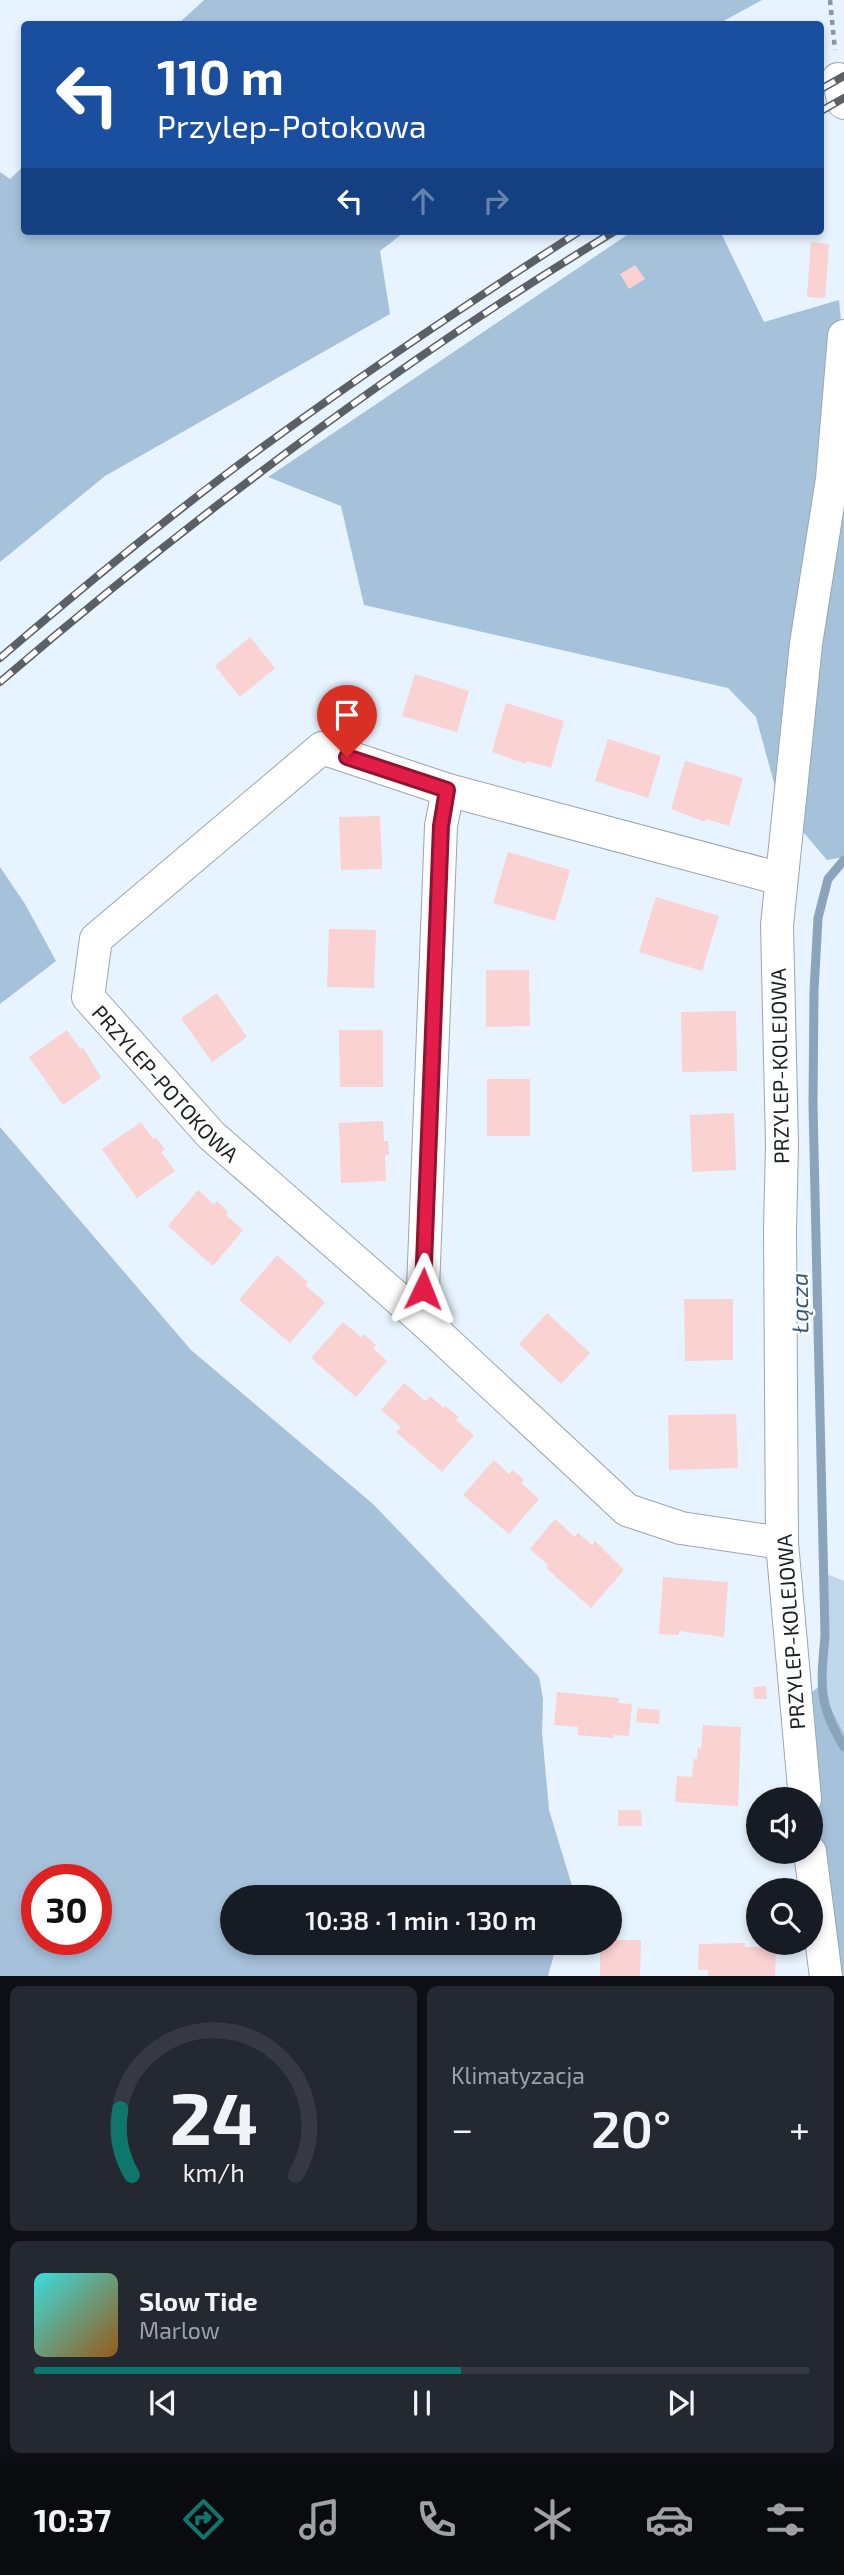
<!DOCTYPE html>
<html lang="pl">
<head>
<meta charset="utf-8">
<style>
  body { margin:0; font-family:"Exo 2",sans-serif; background:#242831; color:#f1f3f6; height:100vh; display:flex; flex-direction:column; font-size:26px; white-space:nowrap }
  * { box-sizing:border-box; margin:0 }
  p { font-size:23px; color:#9ea1a6 }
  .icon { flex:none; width:38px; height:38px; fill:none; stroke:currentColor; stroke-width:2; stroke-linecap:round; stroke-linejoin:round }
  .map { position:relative; height:1976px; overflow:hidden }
  .details { display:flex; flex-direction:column; gap:10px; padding:10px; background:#0d0f14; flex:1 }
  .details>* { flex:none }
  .hud { position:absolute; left:21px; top:21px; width:803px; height:214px; border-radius:7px; box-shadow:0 4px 10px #0003; background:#1a4fa0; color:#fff; overflow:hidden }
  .controls { position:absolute; left:746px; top:1787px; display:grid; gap:14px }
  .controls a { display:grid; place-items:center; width:77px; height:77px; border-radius:50%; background:#171b24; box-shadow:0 4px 10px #0003; font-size:35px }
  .speed { position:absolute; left:21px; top:1864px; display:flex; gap:14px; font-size:35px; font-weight:700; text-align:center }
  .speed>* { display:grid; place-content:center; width:91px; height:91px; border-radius:50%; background:#171b24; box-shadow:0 4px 10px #0003; line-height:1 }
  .speed .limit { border:10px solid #d22; background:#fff; color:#111 }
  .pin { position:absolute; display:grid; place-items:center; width:60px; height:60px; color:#fff; margin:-72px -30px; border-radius:50% 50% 50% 0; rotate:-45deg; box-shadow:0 0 7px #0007 }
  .pin .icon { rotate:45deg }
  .me { position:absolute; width:77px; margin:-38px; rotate:2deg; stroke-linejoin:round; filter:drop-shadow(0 0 5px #0008) }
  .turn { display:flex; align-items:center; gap:24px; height:147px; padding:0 21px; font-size:32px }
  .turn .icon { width:91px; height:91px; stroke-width:2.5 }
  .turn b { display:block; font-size:49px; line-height:60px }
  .lanes { display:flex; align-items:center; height:66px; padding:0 21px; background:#0003; justify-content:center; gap:35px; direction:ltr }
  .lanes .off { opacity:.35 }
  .big { font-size:52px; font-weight:600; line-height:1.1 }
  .details .widget { flex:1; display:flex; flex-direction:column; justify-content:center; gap:10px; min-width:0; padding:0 24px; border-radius:10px; background:#242831 }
  .details .dial { align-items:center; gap:0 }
  .dial svg { height:182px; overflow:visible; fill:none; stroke:#363941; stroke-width:7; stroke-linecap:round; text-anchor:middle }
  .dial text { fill:#f1f3f6; stroke:none }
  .song { display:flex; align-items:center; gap:21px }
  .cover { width:84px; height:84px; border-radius:10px; background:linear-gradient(135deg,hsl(180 70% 55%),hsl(30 70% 35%)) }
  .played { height:7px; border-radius:4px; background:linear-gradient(90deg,#0f766e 55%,#363941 55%) }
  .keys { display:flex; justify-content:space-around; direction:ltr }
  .heat { display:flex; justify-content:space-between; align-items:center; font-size:38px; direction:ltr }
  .details .tiles { flex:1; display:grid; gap:10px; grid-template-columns:1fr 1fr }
  .widget:last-child { grid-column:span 2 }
  .trip { position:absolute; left:220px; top:1885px; width:402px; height:70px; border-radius:35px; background:#171b24; box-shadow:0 4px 10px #0003; font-weight:600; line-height:70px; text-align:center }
  .dock { display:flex; height:112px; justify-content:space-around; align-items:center; background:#090b0e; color:#9ea1a6 }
  .dock .icon { width:49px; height:49px }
  .dock .current { color:#0f766e }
  .dock b { font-size:32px; color:#f1f3f6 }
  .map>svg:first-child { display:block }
  .green { fill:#bfd6eb }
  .forest { fill:#a6c1da; fill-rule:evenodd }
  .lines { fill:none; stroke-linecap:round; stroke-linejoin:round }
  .stream { stroke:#8aa4bc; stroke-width:9 }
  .building { fill:#fad2d1 }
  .minor-casing { stroke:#9ba6b0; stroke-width:34 }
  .path { stroke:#8c959d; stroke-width:4.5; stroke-dasharray:5 5; stroke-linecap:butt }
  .minor { stroke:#fff; stroke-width:32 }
  .rail-casing { stroke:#5a6066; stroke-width:8 }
  .rail { stroke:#fff; stroke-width:5; stroke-dasharray:16; stroke-linecap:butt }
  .route-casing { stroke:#92132f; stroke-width:18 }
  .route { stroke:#e11d48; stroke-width:12 }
  .labels { text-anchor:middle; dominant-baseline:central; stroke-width:5; stroke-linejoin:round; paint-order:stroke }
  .street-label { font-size:21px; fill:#1c2024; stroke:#fff }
  .water-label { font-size:23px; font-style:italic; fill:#2f5a7d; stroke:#fff }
</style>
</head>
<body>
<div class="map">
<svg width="844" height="1977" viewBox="0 0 844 1977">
  <rect width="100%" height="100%" fill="#e7f3fe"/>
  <!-- green -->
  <path class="green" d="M824 1573 844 1581V1732L820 1686Z"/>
  <!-- forest -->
  <g class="forest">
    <path d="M204 0H762L718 24H178Z"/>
    <path d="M24 166V231H406L380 251 390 314 105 476 0 562V172L10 179Z"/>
    <path d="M633 231H720L764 322 839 300 844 352V857L827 860 780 805 756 717 728 688 364 605 341 506 268 477Z"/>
    <path d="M0 867 25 904 56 961 0 1004Z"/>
    <path d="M0 1127 191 1350 373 1504 539 1677 543 1699 542 1732 549 1810 573 1889 571 1897H233V1942L557 1943 548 1976H0ZM37 1880H96V1939H37Z"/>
    <path d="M820 1686 844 1733V1976H832C826 1884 819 1791 801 1700Z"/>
  </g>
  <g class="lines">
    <!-- stream -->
    <path class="stream" d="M844 860 828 879 818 918 814 991 813 1105 825 1635C821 1685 817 1702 844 1747"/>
  </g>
  <!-- building -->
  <g class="building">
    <path d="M811 242 829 244 825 298 807 297Z"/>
    <path d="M635 265 645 279 629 289 620 274Z"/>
    <path d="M250 637 275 668 240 697 215 666Z"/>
    <path d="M415 674 469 691 457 732 402 716Z"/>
    <path d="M506 703 564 721 551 768 527 761 526 764 492 752Z"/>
    <path d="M608 739 661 756 648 798 595 781Z"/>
    <path d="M685 761 743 778 729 826 706 819 705 822 671 809Z"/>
    <path d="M380 816 382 869 341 870 339 817Z"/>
    <path d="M508 852 570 870 555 921 493 903Z"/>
    <path d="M656 897 719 916 702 971 639 952Z"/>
    <path d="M329 929 376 930 374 988 327 987Z"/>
    <path d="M486 970H529L530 1026 486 1027Z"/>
    <path d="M217 993 247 1037 212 1062 181 1018Z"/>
    <path d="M736 1011 737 1071 682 1072 681 1012Z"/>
    <path d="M67 1030 80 1049 83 1047 101 1078 63 1105 29 1057Z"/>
    <path d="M339 1030H383V1087H340Z"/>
    <rect x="487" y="1079" width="43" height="57"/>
    <path d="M734 1113 736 1170 692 1172 690 1115Z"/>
    <path d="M383 1121 384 1141H388L389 1154 385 1156 386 1181 341 1183 339 1123Z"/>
    <path d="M141 1122 153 1139 156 1137 165 1150 161 1152 175 1171 137 1198 102 1149Z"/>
    <path d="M198 1190 214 1204 217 1201 228 1212 226 1215 243 1230 213 1266 168 1226Z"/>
    <path d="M277 1255 308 1282 305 1285 325 1302 290 1343 239 1300Z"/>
    <path d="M684 1299H733V1360L685 1361Z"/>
    <path d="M547 1313 590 1353 561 1384 519 1344Z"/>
    <path d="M343 1322 361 1337 364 1334 376 1345 373 1348 387 1361 356 1397 311 1358Z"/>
    <path d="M404 1383 425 1401 430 1396 444 1408 445 1406 459 1417 456 1420 474 1435 442 1472 396 1432 401 1427 381 1410Z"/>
    <path d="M736 1414 738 1468 669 1470 668 1415Z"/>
    <path d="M494 1460 509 1474 513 1470 524 1480 521 1483 539 1499 509 1534 463 1495Z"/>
    <path d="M555 1519 575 1537 578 1533 592 1545 595 1541 624 1570 591 1608 546 1568 548 1565 530 1549Z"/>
    <path d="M663 1577 728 1582 724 1637 679 1631V1635L659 1634Z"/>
    <path d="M766 1686 767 1699H754L753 1687Z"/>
    <path d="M557 1692 619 1698 618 1703 632 1704 629 1736 613 1735V1738L578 1735V1727L554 1725Z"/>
    <path d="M638 1708 660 1710 659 1724 636 1722Z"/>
    <path d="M703 1725 741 1727 738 1806 675 1802 677 1776 692 1777 694 1759H697L698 1748 701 1749Z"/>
    <path d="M618 1810H641L642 1826H618Z"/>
    <path d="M611 1940H641L640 1977H600V1942H611Z"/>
    <path d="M745 1943V1947H776L775 1977H708V1970H698L699 1944Z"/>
  </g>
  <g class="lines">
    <!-- minor casing -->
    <g class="minor-casing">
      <g id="minor">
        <path d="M838 79 844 103"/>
        <path id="s1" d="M781 879 448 790 322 748 96 939 88 997 211 1135 425 1322 627 1510 681 1528 782 1543"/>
        <path d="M425 1322 423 1289 441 826 448 790"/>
        <path d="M805 1799 782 1543 780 1229 782 1145 777 925 806 644 832 479 844 336"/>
        <path d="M810 1852 826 1977"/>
      </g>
    </g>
    <!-- path -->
    <path class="path" d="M830 0 835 50"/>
    <!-- minor -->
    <use href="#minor" class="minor"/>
    <!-- rail casing -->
    <g class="rail-casing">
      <g id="rail">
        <path d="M821 89 844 76"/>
        <path d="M821 111 844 98"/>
        <path d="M0 658C91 580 184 503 282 433 379 363 479 296 580 231"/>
        <path d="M0 682C193 517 398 362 615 231"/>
      </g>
    </g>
    <!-- rail -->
    <use href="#rail" class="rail"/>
  </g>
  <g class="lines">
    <!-- route casing -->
    <g class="route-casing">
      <path id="route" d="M347 757 447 790 441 826 423 1289"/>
    </g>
    <!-- route -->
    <use href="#route" class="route"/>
  </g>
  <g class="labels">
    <!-- street labels -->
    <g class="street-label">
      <text transform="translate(779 1066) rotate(-91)">PRZYLEP-KOLEJOWA</text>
      <text stroke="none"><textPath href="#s1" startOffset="948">PRZYLEP-POTOKOWA</textPath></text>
      <text transform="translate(790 1632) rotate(-94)">PRZYLEP-KOLEJOWA</text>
    </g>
    <!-- water labels -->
    <g class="water-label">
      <text transform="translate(799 1303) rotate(-91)">Łącza</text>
    </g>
  </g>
</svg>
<div class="controls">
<a><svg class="icon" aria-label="sound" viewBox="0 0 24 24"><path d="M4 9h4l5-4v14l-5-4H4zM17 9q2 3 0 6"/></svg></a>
<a><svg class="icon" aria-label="search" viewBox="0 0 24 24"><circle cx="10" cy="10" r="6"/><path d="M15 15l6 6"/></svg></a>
</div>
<div class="speed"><div class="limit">30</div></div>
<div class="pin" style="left:347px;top:757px;background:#d93025"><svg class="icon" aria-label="arrive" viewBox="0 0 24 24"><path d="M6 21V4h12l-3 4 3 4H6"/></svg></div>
<svg class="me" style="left:423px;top:1289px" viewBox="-20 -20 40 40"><path d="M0-17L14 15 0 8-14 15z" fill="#e11d48" stroke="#fff" stroke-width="4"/></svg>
<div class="trip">10:38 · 1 min · 130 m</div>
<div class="hud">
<div class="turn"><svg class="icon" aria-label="left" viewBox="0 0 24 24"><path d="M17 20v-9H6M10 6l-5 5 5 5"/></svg><div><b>110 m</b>Przylep-Potokowa</div></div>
<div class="lanes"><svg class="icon" aria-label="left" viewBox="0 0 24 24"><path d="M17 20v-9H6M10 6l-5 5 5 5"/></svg><svg class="icon off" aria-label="ahead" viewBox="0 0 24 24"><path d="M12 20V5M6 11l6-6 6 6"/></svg><svg class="icon off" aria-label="right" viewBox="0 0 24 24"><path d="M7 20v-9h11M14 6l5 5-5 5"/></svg></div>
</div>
</div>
<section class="details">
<div class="tiles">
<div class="widget dial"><svg viewBox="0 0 100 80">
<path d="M14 69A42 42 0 1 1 86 69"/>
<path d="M14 69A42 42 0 0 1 9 40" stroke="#0f766e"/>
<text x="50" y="56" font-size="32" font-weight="700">24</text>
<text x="50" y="72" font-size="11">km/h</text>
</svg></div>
<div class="widget"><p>Klimatyzacja</p>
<div class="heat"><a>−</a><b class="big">20°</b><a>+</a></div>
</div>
<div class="widget">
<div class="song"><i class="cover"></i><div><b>Slow Tide</b><p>Marlow</p></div></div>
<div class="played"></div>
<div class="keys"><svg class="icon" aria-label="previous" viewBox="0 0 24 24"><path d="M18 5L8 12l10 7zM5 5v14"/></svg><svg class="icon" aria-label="pause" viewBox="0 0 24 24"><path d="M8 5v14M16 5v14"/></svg><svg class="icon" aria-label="next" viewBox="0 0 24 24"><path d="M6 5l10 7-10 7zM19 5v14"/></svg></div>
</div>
</div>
</section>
<nav class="dock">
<b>10:37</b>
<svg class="icon current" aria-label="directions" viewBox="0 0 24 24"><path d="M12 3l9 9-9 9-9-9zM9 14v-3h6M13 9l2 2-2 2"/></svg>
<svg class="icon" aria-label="music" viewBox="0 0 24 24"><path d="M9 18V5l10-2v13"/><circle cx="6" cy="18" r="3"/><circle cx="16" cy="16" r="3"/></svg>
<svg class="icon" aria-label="phone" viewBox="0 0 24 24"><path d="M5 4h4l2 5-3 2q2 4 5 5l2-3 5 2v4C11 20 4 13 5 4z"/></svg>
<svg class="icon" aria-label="climate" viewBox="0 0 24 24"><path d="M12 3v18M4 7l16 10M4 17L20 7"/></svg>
<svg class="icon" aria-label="car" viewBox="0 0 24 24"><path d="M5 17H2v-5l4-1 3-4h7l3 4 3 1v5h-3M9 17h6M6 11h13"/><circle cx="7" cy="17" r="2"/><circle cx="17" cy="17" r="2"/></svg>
<svg class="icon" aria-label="filters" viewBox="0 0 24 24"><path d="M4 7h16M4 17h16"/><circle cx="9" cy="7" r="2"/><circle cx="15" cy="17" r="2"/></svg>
</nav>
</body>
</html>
